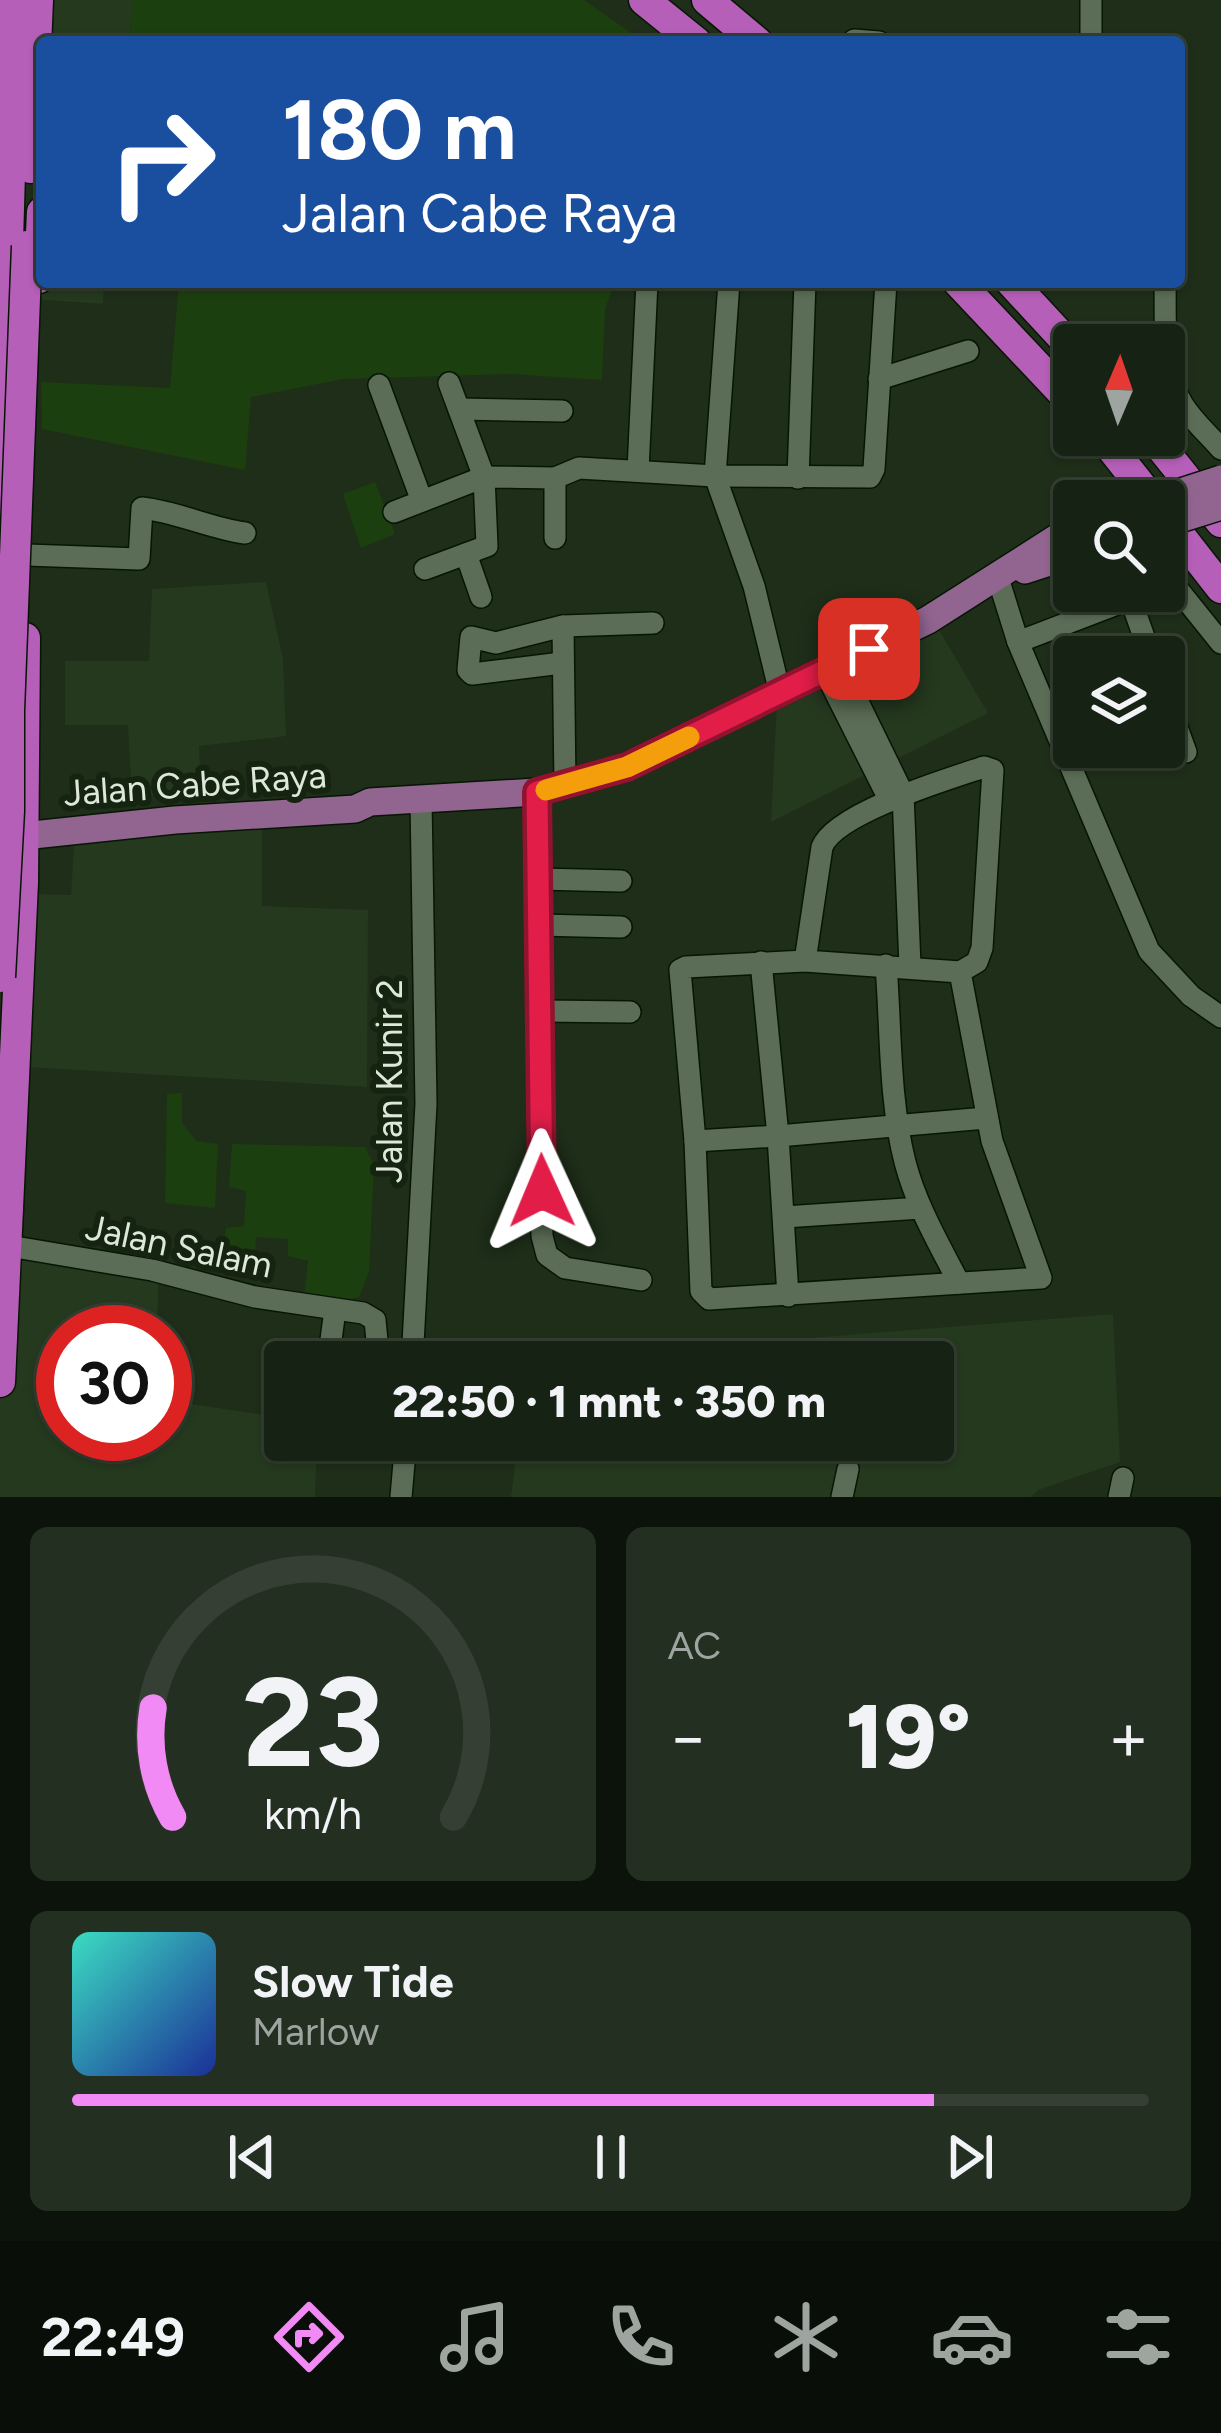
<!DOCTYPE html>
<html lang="id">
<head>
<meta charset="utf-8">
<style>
  body { margin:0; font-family:Figtree,sans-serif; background:#232f21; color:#f1f3f6; height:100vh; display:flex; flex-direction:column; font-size:45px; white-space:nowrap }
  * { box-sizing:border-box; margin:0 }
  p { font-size:39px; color:#9ea4a0 }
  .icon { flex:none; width:66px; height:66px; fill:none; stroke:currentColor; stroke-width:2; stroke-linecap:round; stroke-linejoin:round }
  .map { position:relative; height:1497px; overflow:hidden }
  .drawer { display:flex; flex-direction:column; gap:30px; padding:30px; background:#0c130a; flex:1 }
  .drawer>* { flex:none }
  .top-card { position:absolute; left:36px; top:36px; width:1149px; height:252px; border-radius:12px; box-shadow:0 3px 9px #0004,0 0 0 3px #353f33; background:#1a4fa0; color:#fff; overflow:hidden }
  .needle { width:78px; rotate:2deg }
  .fabs { position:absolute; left:1053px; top:324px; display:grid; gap:24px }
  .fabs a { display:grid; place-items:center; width:132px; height:132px; border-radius:12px; background:#162213; box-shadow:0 3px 9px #0004,0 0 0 3px #353f33; font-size:60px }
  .speed { position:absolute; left:36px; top:1305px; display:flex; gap:24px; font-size:60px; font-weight:700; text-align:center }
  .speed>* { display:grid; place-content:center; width:156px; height:156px; border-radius:50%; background:#162213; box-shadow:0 3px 9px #0004,0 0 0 3px #353f33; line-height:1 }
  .speed .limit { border:18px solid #d22; background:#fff; color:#111 }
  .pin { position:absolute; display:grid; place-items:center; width:102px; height:102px; color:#fff; margin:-51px; border-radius:24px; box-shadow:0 6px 18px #0006 }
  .me { position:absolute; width:132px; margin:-66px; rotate:359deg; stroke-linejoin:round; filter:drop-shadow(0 0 9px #0008) }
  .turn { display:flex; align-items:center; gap:42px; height:252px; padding:0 48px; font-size:54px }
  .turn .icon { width:156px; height:156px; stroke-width:2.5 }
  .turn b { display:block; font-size:84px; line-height:102px }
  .big { font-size:90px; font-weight:800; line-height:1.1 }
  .drawer .card { flex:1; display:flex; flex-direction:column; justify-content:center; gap:18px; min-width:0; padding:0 42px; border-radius:18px; background:#232f21 }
  .drawer .dial { align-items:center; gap:0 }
  .dial svg { height:312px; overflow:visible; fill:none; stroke:#353f33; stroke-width:7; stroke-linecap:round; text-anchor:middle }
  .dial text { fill:#f1f3f6; stroke:none }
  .song { display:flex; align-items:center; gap:36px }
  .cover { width:144px; height:144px; border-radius:18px; background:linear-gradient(135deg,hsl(170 70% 55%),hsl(230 70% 35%)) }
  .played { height:12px; border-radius:6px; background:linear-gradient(90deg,#f18af4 80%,#353f33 80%) }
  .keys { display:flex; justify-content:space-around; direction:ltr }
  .heat { display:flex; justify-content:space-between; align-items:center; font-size:66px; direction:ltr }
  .drawer .tiles { flex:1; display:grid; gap:30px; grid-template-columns:1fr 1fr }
  .card:last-child { grid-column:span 2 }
  .trip { position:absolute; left:264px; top:1341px; width:690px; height:120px; border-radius:12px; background:#162213; box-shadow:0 3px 9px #0004,0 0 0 3px #353f33; font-weight:800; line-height:120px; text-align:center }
  .tab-bar { display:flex; height:192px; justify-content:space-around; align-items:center; background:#090e08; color:#9ea4a0 }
  .tab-bar .icon { width:84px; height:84px }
  .tab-bar .on { color:#f18af4 }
  .tab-bar b { font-size:54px; color:#f1f3f6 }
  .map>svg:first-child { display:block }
  .built { fill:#25391f }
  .green { fill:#1c3f0f }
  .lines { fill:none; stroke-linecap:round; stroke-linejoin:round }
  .minor-casing { stroke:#071604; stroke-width:24 }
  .major-casing { stroke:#071604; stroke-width:30 }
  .highway-casing { stroke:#071604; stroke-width:33 }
  .minor { stroke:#5b6d56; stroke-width:21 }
  .major { stroke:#926591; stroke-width:27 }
  .highway { stroke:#b65fb9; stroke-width:30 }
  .major-bridge-casing { stroke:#071604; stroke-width:30; stroke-linecap:butt }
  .highway-bridge-casing { stroke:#071604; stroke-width:33; stroke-linecap:butt }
  .major-bridge { stroke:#926591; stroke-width:27 }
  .highway-bridge { stroke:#b65fb9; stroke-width:30 }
  .route-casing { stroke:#92132f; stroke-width:30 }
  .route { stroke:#e11d48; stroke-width:21 }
  .slow { stroke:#f59e0b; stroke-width:21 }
  .labels { text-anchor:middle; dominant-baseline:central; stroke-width:12; stroke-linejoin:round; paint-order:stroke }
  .street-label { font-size:36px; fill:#dde7da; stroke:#152410 }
</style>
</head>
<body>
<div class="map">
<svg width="1221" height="1497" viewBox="0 0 1221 1497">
  <rect width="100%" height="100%" fill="#1e2e19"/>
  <!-- built -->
  <g class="built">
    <path d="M0 0H133L129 42H42Z"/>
    <path d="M42 197V282H104L103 304 32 299Z"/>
    <path d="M266 582 283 659 286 736 199 746 201 792 132 797 128 725H65V661H149L152 589Z"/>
    <path d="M935 623 988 713 771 822 777 701Z"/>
    <path d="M262 815V906L368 910 367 1087 26 1067 34 894 71 895 75 829Z"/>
    <path d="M0 1240 159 1264 157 1332H63V1434H165V1400L285 1418V1440H317L315 1497H0Z"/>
    <path d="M1113 1314 1120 1462 1038 1490 1031 1497H511L517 1447 586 1448 593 1440H933V1362H633L637 1343 797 1339Z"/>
  </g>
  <!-- green -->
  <g class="green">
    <path d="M133 0H584L644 42H129Z"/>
    <path d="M179 282H615L605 309 602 380 511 374 343 379 251 397 245 470 42 429 41 382 170 388Z"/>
    <path d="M375 482 395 534 361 548 343 494Z"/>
    <path d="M182 1093V1123L196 1141 218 1144 215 1208 165 1203 167 1094Z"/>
    <path d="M232 1144 365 1147 374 1165 369 1272 359 1297 336 1302 304 1296 308 1261 288 1256V1239L256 1237 255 1260H243L242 1269 220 1267 226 1228 244 1226 246 1191 229 1187Z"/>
  </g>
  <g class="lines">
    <!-- minor casing -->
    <g class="minor-casing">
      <g id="minor">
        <path d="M854 40 879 42"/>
        <path d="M1091 42V0"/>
        <path d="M729 282 715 476 754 586 780 693"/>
        <path d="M1165 282C1166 321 1161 371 1183 405 1193 421 1209 435 1221 449"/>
        <path d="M879 379 968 351"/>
        <path d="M379 385 422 501"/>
        <path d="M459 409 562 411"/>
        <path d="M638 470 647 282"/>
        <path d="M798 478 805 282"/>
        <path d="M394 512 484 477 555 478"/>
        <path d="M555 538V478L579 468 715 476 870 477 874 469 886 282"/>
        <path d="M466 554 481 597"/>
        <path d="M27 555 139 559 142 508C178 512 209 528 245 533"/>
        <path d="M425 569 487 546 484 477 449 383"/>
        <path d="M1164 572 1221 643"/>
        <path d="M998 578 1018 642 1149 951 1191 996 1221 1017"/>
        <path d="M563 626 565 786"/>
        <path d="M1018 642 1125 601 1132 603 1151 657"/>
        <path d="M562 663 472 674 468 670 471 637 496 643 563 626 653 623"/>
        <path d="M839 663 903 794 910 966"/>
        <path d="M824 670 890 801"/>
        <path d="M1164 692 1186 752"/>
        <path d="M537 792 542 1236 547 1255 565 1268 641 1280"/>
        <path d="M539 879 621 881"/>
        <path d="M539 925 621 927"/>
        <path d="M805 961 822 847C835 813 948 779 984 767L993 770 982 948 977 962 960 972 805 961 686 967 680 970 695 1141 701 1291 709 1299 1041 1278 992 1141 960 972"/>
        <path d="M886 965C891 1029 889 1100 905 1162 916 1205 939 1244 959 1283"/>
        <path d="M541 1011 630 1012"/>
        <path d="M695 1141 778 1136 761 962"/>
        <path d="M784 1217 921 1208"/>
        <path d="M9 1246 152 1270 255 1297 363 1313 375 1320 379 1362"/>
        <path d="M788 1296 778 1136 986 1118"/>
        <path d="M328 1362 335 1310"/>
        <path d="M412 1362 426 1104 421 800"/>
        <path d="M401 1497 406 1440"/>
        <path d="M842 1497 848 1469"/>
        <path d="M1119 1497 1123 1478"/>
      </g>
    </g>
    <!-- major casing -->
    <g class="major-casing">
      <g id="major">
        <path d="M1025 570 1074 554"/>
        <path d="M4 838 175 820 355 809 370 802 537 792 627 767 928 620 1074 527"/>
      </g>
    </g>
    <!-- highway casing -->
    <g class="highway-casing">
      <g id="highway">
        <path d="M644 0 696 42"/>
        <path d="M707 0 757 42"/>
        <path d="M31 168 38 0"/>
        <path d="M39 278 42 212"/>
        <path d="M958 282 1074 405"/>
        <path d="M1011 282 1074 350"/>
        <path d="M1101 435 1153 501"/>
        <path d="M1151 435 1221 522"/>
        <path d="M1164 515 1221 588"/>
        <path d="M0 519 15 0"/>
        <path d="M0 1382 23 882 25 638"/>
      </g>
    </g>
    <!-- minor -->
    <use href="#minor" class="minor"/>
    <!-- major -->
    <use href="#major" class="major"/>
    <!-- highway -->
    <use href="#highway" class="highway"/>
    <!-- major-bridge casing -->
    <g class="major-bridge-casing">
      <g id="major-bridge">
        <path d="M1153 501 1221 479"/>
        <path d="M1164 524 1221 506"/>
      </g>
    </g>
    <!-- highway-bridge casing -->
    <g class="highway-bridge-casing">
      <path id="highway-bridge" d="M0 977 9 811V711L27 246"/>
    </g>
    <!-- major-bridge -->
    <use href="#major-bridge" class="major-bridge"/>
    <!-- highway-bridge -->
    <use href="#highway-bridge" class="highway-bridge"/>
  </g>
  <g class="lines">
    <!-- route casing -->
    <g class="route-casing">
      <path id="route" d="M542 1191 537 792 627 767 869 649"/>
    </g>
    <!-- route -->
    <use href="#route" class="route"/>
    <!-- slow -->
    <path class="slow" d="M546 790 627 767 689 737"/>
  </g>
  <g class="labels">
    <!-- street labels -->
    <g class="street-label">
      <text transform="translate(195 784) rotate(-4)">Jalan Cabe Raya</text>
      <text transform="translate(389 1081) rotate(-90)">Jalan Kunir 2</text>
      <text transform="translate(179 1246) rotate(12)">Jalan Salam</text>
    </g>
  </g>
</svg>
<div class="fabs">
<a><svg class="needle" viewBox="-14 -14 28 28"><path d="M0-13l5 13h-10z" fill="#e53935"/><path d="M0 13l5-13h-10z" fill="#9ea4a0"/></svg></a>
<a><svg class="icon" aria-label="search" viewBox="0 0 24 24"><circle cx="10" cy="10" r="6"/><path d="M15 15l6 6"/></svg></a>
<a><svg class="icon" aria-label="layers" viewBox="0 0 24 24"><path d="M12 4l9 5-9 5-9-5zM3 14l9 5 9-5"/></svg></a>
</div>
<div class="speed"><div class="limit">30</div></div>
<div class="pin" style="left:869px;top:649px;background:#d93025"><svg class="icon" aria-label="arrive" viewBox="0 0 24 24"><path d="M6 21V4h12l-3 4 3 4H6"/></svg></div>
<svg class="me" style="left:542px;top:1191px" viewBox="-20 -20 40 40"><path d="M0-17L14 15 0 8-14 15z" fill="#e11d48" stroke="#fff" stroke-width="4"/></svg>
<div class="trip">22:50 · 1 mnt · 350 m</div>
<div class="top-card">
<div class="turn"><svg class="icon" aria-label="right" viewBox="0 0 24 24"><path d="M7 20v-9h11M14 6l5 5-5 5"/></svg><div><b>180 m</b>Jalan Cabe Raya</div></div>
</div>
</div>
<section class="drawer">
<div class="tiles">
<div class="card dial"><svg viewBox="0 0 100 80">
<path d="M14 69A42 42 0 1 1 86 69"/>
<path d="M14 69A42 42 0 0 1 9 41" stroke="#f18af4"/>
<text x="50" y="56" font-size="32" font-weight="700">23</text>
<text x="50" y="72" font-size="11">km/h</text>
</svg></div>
<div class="card"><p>AC</p>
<div class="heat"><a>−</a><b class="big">19°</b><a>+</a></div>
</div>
<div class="card">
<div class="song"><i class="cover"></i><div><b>Slow Tide</b><p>Marlow</p></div></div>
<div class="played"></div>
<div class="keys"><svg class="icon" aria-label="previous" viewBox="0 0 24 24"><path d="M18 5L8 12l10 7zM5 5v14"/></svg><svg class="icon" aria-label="pause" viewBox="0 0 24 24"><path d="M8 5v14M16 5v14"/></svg><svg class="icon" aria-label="next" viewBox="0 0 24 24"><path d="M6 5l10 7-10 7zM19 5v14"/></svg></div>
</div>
</div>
</section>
<nav class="tab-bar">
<b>22:49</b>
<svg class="icon on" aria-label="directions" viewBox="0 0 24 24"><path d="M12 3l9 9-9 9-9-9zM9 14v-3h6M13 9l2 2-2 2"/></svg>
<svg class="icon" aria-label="music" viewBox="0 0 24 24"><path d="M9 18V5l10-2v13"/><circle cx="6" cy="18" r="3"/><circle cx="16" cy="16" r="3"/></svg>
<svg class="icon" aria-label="phone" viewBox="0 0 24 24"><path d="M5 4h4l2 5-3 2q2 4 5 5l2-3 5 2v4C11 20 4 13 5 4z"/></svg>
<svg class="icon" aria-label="climate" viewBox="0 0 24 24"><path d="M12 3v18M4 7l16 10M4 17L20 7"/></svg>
<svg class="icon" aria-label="car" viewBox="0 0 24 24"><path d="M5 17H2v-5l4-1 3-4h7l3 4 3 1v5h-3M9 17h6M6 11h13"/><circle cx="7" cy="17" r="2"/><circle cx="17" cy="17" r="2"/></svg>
<svg class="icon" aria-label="filters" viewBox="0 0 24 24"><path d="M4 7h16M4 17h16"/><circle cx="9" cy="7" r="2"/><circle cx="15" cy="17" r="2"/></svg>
</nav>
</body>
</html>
